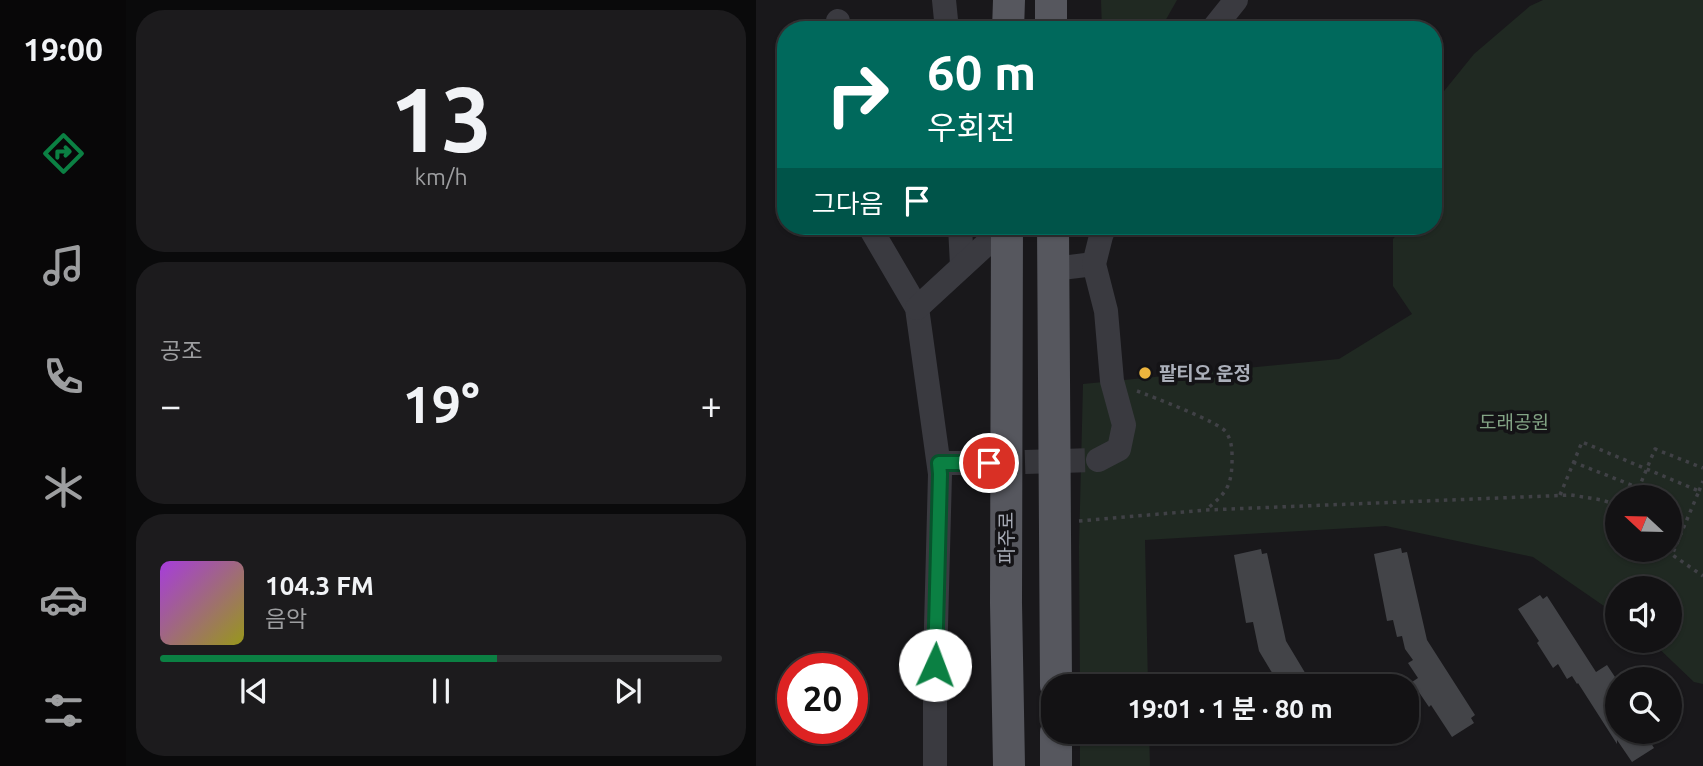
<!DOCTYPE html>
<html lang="ko">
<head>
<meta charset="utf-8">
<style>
  body { margin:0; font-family:Ubuntu,"Noto Sans KR",sans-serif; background:#1c1b1d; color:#f1f3f6; height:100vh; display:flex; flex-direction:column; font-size:26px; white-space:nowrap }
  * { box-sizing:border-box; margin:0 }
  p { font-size:23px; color:#9d9ea0 }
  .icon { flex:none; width:38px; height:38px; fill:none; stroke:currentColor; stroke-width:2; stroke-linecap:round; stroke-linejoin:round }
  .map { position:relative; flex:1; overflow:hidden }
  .sheet { display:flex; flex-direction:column; gap:10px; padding:10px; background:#0a0a0b; width:630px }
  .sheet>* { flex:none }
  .hud { position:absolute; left:21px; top:21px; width:665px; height:214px; border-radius:28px; box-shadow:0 2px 5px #0004,0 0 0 2px #323234; background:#00695c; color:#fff; overflow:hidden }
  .needle { width:46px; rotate:292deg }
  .tools { position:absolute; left:849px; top:485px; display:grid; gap:14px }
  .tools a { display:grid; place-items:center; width:77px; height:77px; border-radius:50%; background:#131214; box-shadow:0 2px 5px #0004,0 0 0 2px #323234; font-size:35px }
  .speed { position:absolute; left:21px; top:653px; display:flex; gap:14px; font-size:35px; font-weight:700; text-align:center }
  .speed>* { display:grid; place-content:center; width:91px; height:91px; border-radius:50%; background:#131214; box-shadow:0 2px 5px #0004,0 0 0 2px #323234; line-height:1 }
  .speed .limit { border:10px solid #d22; background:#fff; color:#111 }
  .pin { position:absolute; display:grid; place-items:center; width:60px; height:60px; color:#fff; margin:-30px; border:4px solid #fff; border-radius:50%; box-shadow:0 2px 7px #0007 }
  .me { position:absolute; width:77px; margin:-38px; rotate:2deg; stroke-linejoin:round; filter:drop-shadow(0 0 5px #0008) }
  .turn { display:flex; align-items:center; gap:24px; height:147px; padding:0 35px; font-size:32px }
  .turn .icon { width:91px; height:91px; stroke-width:2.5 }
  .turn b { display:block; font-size:49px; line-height:60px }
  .then { display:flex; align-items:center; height:66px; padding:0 35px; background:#0003; gap:14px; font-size:26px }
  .big { font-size:52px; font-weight:700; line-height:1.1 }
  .sheet .tile { flex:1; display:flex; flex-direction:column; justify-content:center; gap:10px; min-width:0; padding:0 24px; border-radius:28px; background:#1c1b1d }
  .sheet .dial { align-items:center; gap:0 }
  .dial b { font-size:91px; line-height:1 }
  .song { display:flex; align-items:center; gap:21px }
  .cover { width:84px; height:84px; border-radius:10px; background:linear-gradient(135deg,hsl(280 70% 55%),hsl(60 70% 35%)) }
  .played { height:7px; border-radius:4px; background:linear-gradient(90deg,#0b8043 60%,#323234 60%) }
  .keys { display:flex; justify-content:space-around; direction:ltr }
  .heat { display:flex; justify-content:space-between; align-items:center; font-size:38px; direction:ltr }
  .trip { position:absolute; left:285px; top:674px; width:378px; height:70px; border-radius:28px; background:#131214; box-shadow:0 2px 5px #0004,0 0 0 2px #323234; font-weight:700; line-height:70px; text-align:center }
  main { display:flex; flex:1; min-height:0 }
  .tab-bar { display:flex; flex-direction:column; width:126px; justify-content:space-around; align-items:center; background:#080708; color:#9d9ea0 }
  .tab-bar .icon { width:49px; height:49px }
  .tab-bar .current { color:#0b8043 }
  .tab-bar b { font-size:32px; color:#f1f3f6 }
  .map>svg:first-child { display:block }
  .green { fill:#202922; fill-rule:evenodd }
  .building { fill:#434448 }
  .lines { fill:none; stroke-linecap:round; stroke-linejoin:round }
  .minor-tunnel { stroke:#36363b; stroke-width:24; stroke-dasharray:24 12; stroke-linecap:butt }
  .path { stroke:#404146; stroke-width:3.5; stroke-dasharray:3.5 5; stroke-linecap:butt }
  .minor { stroke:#3a3a40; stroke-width:24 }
  .major { stroke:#56575e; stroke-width:32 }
  .route-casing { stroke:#07532c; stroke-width:18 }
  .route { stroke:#0b8043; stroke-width:12 }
  .poi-dot { fill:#edb53e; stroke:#141316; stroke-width:2.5 }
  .labels { text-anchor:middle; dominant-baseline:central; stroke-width:7; stroke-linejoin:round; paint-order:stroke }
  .poi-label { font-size:19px; font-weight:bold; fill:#abafba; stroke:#141316; text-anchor:start }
  .park-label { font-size:19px; fill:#83a485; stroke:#141316 }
  .street-label { font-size:19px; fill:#abafba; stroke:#141316 }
</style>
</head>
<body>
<main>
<nav class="tab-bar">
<b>19:00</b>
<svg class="icon current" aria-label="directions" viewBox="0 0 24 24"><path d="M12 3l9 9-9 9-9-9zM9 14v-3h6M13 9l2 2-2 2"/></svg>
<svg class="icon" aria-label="music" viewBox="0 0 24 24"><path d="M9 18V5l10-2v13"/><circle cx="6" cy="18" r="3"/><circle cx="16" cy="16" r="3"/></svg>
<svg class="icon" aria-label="phone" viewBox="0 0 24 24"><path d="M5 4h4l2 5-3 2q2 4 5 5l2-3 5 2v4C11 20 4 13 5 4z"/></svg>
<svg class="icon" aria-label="climate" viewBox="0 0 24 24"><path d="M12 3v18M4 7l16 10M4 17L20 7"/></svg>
<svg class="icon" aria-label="car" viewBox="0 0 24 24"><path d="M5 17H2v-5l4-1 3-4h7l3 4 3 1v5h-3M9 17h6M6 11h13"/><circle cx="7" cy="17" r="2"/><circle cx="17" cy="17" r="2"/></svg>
<svg class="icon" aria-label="filters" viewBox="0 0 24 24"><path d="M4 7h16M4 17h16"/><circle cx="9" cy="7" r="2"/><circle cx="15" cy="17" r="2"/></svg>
</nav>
<section class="sheet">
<div class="tile dial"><b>13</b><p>km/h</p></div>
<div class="tile"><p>공조</p>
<div class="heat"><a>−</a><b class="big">19°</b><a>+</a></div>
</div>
<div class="tile">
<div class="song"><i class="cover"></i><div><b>104.3 FM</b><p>음악</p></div></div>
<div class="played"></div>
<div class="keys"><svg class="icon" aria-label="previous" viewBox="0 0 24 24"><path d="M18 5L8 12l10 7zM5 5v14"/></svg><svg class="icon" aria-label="pause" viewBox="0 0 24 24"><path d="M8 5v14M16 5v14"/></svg><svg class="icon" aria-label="next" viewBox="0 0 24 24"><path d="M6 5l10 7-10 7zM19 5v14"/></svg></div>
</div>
</section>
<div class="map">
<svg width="947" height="766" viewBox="0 0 947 766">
  <rect width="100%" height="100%" fill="#19181b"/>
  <!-- green -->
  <g class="green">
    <path d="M345 0H421L404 30H346Z"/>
    <path d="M787 0H947V684L938 682 895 641 914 640V588H861V615L777 557 630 526 389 540 392 686H324L323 547 327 384 583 359 656 314 637 286V239L648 226H677V193L686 183 680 101 718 54 774 6ZM861 497H914V550H861Z"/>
    <path d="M324 732H393L394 766H324Z"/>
  </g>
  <!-- building -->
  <g class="building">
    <path d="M645 548 646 553 651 552 671 640 719 715 715 718 718 723 696 737 675 705 673 707 656 682 662 678 652 663 657 660 649 649 646 636 641 637 637 620 631 621 618 554Z"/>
    <path d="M505 549 506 554 511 553 530 641 557 686H524L503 651 497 622 490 623 478 555Z"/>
    <path d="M784 595 787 599 791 596 840 672 851 665 861 680V732H914L895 743 898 748 876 762 861 740V744L822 683 821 684 816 676 811 679 802 664 797 668 781 643 783 641 762 609Z"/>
  </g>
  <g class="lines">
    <!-- minor-tunnel -->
    <path class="minor-tunnel" d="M233 463 342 460"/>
    <!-- path -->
    <g class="path">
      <path d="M381 391C397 397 463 422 470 432 477 443 476 453 476 464 475 489 468 494 450 510"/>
      <path d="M817 462 883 488"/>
      <path d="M943 491 947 481"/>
      <path d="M804 495 826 442 943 491 916 555"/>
      <path d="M879 497 899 449 947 468"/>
      <path d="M323 521 450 510 815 495 846 500 861 505"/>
      <path d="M911 550 918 556 947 576"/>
    </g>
    <!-- minor -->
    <g class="minor">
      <path d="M188 0 191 30"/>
      <path d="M82 21 83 30"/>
      <path d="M456 30 480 0"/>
      <path d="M113 226 161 308 184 474 179 665V766"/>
      <path d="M204 226 206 266"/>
      <path d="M297 269 338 264"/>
      <path d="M161 308 250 226"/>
      <path d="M342 460 363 449 368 425 356 381 350 311 338 264 345 236 349 226"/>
      <path d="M183 463H233"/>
    </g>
    <!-- major -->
    <g class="major">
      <path d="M295 0V30"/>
      <path d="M252 30 253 0"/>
      <path d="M251 226 250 603 253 766"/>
      <path d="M297 226 300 686"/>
      <path d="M300 732V766"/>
    </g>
  </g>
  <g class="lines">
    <!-- route casing -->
    <g class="route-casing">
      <path id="route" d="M179 665 184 474 183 463H233"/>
    </g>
    <!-- route -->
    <use href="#route" class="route"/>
  </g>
  <!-- markers -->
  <circle class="poi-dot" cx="389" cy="373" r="7"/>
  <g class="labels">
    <!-- poi labels -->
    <g class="poi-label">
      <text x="403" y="373">팥티오 운정</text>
    </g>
    <!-- park labels -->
    <g class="park-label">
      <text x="758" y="422">도래공원</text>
    </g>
    <!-- street labels -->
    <g class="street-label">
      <text transform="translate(250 538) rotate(-90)">파주로</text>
    </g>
  </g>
</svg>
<div class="tools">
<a><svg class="needle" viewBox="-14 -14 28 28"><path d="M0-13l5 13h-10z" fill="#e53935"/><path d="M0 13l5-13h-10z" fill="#9d9ea0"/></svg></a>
<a><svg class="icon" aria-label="sound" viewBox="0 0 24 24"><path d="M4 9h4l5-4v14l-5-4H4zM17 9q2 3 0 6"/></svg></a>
<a><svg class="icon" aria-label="search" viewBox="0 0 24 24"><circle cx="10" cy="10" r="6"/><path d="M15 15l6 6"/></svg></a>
</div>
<div class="speed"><div class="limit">20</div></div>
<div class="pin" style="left:233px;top:463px;background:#d93025"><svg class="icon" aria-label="arrive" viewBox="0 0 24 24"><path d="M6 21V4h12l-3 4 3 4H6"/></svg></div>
<svg class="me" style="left:179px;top:665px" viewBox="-20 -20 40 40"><circle r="19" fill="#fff"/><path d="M0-13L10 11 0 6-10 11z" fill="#0b8043"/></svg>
<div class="trip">19:01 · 1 분 · 80 m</div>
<div class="hud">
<div class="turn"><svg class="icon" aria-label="right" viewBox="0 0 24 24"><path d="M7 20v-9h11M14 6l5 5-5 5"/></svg><div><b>60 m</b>우회전</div></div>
<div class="then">그다음<svg class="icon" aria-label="arrive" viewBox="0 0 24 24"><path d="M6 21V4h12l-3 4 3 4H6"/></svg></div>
</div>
</div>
</main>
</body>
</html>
